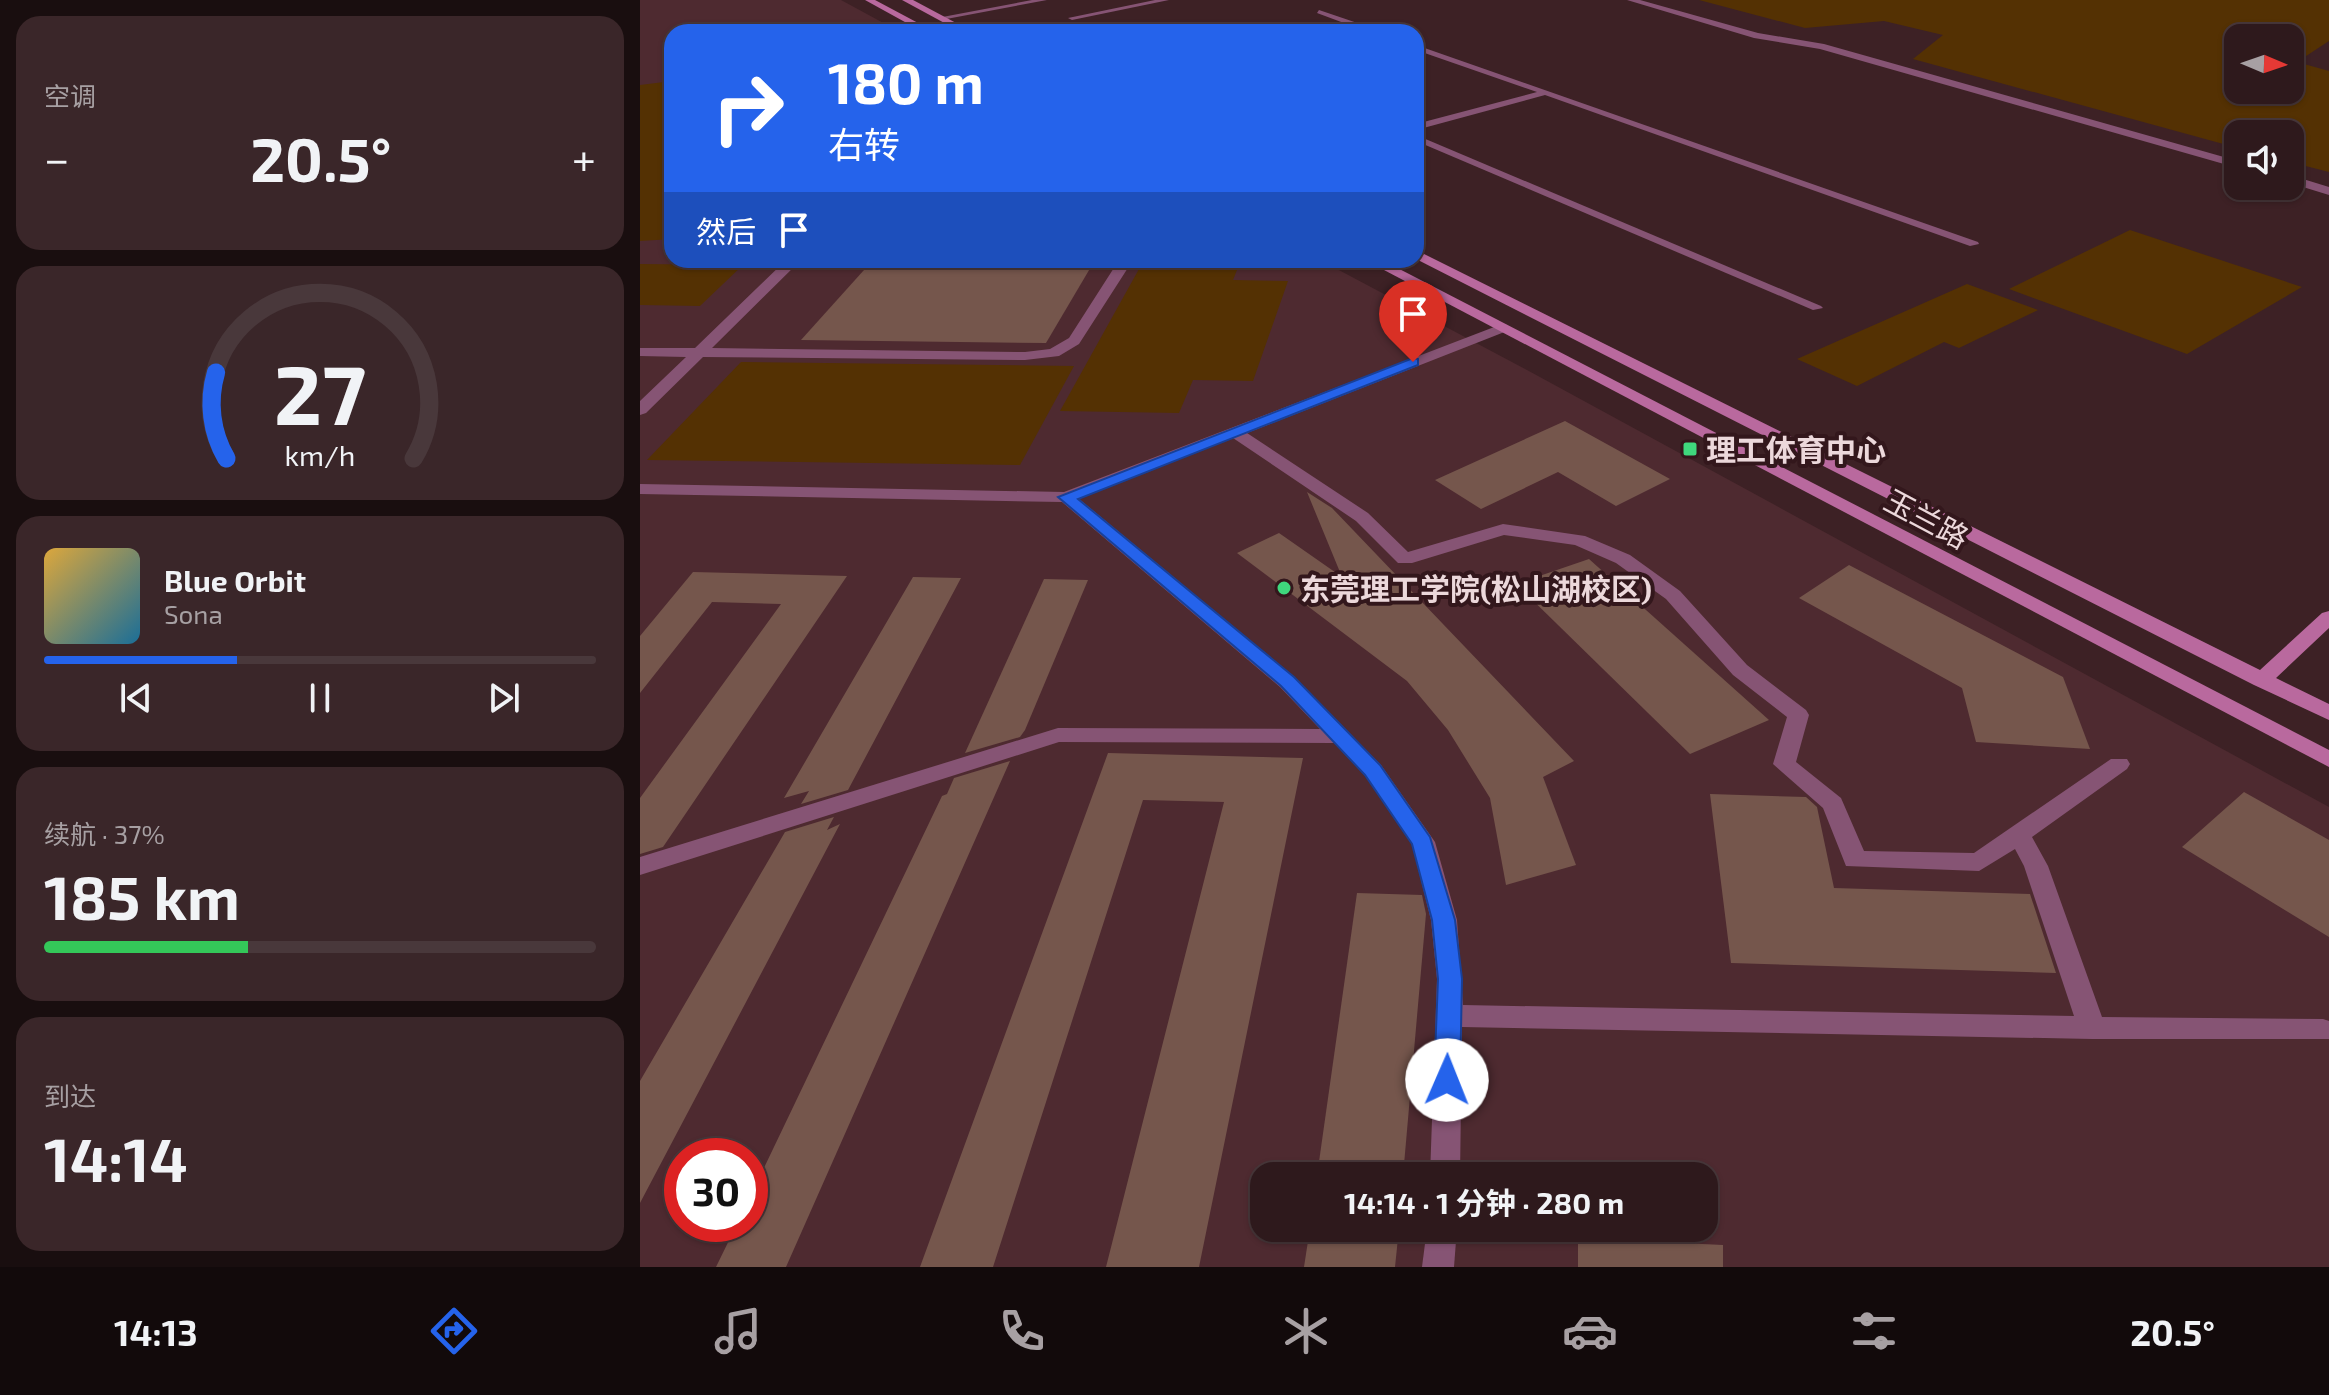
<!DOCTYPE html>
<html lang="zh">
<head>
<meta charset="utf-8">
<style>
  body { margin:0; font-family:"Exo 2","Noto Sans SC",sans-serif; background:#3a2629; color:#f1f3f6; height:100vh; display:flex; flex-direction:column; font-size:30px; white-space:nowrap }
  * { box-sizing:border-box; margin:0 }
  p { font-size:26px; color:#a7a0a3 }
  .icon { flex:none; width:44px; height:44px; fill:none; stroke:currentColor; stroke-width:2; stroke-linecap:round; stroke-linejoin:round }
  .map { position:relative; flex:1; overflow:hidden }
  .drawer { display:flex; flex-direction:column; gap:16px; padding:16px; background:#190e0f; width:640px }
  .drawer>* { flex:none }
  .guide { position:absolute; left:24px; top:24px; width:760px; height:244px; border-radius:24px; box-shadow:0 2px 6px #0004,0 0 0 2px #49383b; background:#2563eb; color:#fff; overflow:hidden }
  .needle { width:52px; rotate:92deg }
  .controls { position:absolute; left:1584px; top:24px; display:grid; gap:16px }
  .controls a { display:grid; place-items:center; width:80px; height:80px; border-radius:16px; background:#2e191c; box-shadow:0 2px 6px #0004,0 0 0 2px #49383b; font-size:40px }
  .speed { position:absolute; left:24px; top:1138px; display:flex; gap:16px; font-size:40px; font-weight:700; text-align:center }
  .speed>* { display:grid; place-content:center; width:104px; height:104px; border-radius:50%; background:#2e191c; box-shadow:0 2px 6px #0004,0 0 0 2px #49383b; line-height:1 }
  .speed .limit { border:12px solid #d22; background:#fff; color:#111 }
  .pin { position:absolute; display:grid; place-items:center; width:68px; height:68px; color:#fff; margin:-82px -34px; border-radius:50% 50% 50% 0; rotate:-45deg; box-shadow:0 0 8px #0007 }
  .pin .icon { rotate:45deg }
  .me { position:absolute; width:88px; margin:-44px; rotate:1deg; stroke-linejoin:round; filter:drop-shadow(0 0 6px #0008) }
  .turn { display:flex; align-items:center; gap:28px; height:168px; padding:0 32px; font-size:36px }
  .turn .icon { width:104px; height:104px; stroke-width:2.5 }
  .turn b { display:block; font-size:56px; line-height:68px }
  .then { display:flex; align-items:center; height:76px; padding:0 32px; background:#0003; gap:16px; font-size:30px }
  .big { font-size:60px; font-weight:700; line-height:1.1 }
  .drawer .tile { flex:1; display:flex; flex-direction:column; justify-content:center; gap:12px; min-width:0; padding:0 28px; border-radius:24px; background:#3a2629 }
  .drawer .dial { align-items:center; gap:0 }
  .dial svg { height:208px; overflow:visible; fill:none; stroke:#49383b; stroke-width:7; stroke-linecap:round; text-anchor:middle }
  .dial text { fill:#f1f3f6; stroke:none }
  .song { display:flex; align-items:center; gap:24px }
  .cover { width:96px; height:96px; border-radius:12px; background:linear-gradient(135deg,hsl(40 70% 55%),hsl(200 70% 35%)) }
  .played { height:8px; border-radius:4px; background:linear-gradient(90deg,#2563eb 35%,#49383b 35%) }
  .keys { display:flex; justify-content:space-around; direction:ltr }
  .heat { display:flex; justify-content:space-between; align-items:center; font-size:44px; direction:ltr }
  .charge { height:12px; border-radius:6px; background:linear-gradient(90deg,#34c759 37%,#49383b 0) }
  .trip { position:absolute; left:610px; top:1162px; width:468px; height:80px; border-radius:24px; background:#2e191c; box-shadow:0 2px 6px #0004,0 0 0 2px #49383b; font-weight:700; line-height:80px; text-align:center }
  .dock { display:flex; height:128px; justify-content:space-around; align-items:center; background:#120a0b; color:#a7a0a3 }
  .dock .icon { width:56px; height:56px }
  .dock .current { color:#2563eb }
  .dock b { font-size:36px; color:#f1f3f6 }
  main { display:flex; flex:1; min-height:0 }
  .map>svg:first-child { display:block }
  .built { fill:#4e2a30; fill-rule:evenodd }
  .green { fill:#543103; fill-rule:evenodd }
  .building { fill:#75564c }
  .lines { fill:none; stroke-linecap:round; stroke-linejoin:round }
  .lane { fill:#865474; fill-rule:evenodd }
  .street { fill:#865474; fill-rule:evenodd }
  .secondary { fill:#b9699e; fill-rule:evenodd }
  .route { fill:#2563eb; stroke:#184099; stroke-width:2 }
  .poi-dot { fill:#3fd77d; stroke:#33171c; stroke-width:3 }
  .labels { text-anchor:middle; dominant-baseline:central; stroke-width:8; stroke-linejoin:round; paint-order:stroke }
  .poi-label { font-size:30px; font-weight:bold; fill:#ecd8db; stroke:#33171c; text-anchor:start }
  .street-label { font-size:30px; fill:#ecd8db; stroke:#33171c }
</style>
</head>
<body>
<main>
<section class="drawer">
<div class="tile"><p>空调</p>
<div class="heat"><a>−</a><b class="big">20.5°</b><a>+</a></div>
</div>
<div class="tile dial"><svg viewBox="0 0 100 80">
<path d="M14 69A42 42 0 1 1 86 69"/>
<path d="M14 69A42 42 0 0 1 10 36" stroke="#2563eb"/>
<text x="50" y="56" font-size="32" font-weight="700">27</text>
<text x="50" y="72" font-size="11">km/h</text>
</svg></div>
<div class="tile">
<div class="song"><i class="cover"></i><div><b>Blue Orbit</b><p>Sona</p></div></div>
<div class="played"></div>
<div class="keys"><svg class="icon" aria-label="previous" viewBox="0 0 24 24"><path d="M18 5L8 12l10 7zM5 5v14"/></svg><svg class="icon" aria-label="pause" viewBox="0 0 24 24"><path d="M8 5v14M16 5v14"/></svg><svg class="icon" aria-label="next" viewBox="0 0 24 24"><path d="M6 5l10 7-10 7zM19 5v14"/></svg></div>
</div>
<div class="tile"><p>续航 · 37%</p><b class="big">185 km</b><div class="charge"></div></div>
<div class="tile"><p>到达</p><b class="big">14:14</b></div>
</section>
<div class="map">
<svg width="1689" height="1267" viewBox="0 0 1689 1267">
  <rect width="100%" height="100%" fill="#3d2125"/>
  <!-- built -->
  <path class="built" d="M0 0H201L260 32H32V260H680L887 370 1689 807V1267H0ZM42 1156H110V1224H42ZM624 1176H1064V1228H624Z"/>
  <!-- green -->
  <g class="green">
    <path d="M1059 0H1689V41L1657 62 1689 71V172L1650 162V134H1598V148L1273 59 1303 35 1244 21 1165 28ZM1650 38V90H1598V38Z"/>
    <path d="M32 81V239L0 241V85Z"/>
    <path d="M1490 230 1662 287 1547 354 1369 289Z"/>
    <path d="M504 260H601L593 280 648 281 613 381 553 380 539 413 420 411Z"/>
    <path d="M0 264 103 265 60 306 0 305Z"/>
    <path d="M1327 284 1398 310 1319 348 1304 342 1217 386 1157 359Z"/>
    <path d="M101 362 434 366 380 465 7 460Z"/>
  </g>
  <!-- building -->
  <g class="building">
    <path d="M233 260H455L406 343 161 340Z"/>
    <path d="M925 421 1030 479 976 506 918 472 841 509 795 480Z"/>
    <path d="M667 492 692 508 934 761 903 777 936 865 866 885 850 798 808 730 767 681 597 553 639 533 702 577Z"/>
    <path d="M949 559 1129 720 1050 754 876 584Z"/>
    <path d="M1209 565 1423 677 1450 749 1336 742 1322 688 1159 598Z"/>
    <path d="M53 572 207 576 23 847 0 854V798L141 604 72 602 0 693V636Z"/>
    <path d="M273 577 321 578 208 790 161 804 169 791 144 798Z"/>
    <path d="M404 579 448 580 385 730 380 737 325 753Z"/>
    <path d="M468 753 663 758 559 1267H466L584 802 503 800 353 1267H280Z"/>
    <path d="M370 761 146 1267H76L97 1224H110V1197L302 796 307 794 314 778Z"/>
    <path d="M1604 792 1689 840V937L1542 847Z"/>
    <path d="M1070 794 1166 797 1177 807 1194 888 1390 894 1416 973 1091 963Z"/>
    <path d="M194 817 187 830 200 824 0 1203V1081L145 832Z"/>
    <path d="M717 893 782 895 786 914 763 1176H677Z"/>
    <path d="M670 1228H759L755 1267H664Z"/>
    <path d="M938 1238 1083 1245V1267H938Z"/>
  </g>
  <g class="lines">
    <!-- lane -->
    <g class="lane">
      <path d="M392 0H407L301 20 297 18Z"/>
      <path d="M515 0H529L432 20 428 18Z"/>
      <path d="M679 10 738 30 739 32H728L677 13Z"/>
      <path d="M776 45 1338 242 1339 244 1330 246 905 95 776 130V124L897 92 776 50Z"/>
      <path d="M776 135 1181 306 1183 308 1173 310 776 141Z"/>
    </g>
    <!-- street -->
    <g class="street">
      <path d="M987 0H1000L1118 33 1184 44 1598 161V168L1180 49 1114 38Z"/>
      <path d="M1650 175 1689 187V195L1650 183Z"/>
      <path d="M146 260H161L72 348 385 352 410 349 429 338 479 260H493L439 344 419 356 385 360 63 357 6 413 0 415V401L46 357 0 356V348H55Z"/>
      <path d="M862 324 867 325V331L607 433 728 513 768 552 863 524 945 536 990 555 1040 591 1107 665 1166 710 1169 715 1156 762 1201 798 1224 851 1334 853 1471 759H1487L1490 764 1487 769 1392 837 1408 866 1462 1017 1683 1019 1689 1021V1039H1452L822 1027 820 1176H790L797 979 791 920 772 844 725 775 694 743 419 742 0 875V857L418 728 680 729 640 687 422 502 0 494V484L424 492ZM593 438 716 521 758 563H772L864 535 935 545 976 563 1026 599 1093 675 1147 717 1133 764 1183 808 1206 866 1339 871 1375 849 1384 866 1434 1016 823 1005 817 920 795 842 741 765 654 677 438 498Z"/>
      <path d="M787 1228H817L814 1267H782Z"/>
    </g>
    <!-- secondary -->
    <g class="secondary">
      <path d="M225 0H235L295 32H283Z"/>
      <path d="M262 0H273L333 32H321Z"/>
      <path d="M776 250 1620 670 1682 613 1689 611V628L1636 678 1689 704V720L1614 685 776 259Z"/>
      <path d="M725 260H742L1689 750V767Z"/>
    </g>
  </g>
  <!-- route -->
  <path class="route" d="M773 358 778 359V365L438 499 654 677 740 765 790 837 815 920 822 979 820 1080 816 1088 807 1091 798 1088 794 1080 798 979 792 920 772 844 725 775 641 686 418 497Z"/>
  <!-- markers -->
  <g class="poi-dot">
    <rect x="1042" y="441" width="16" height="16" rx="4"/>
    <circle cx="644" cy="588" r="8"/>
  </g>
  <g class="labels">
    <!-- poi labels -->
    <g class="poi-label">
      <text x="1066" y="449">理工体育中心</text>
      <text x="660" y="588">东莞理工学院(松山湖校区)</text>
    </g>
    <!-- street labels -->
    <g class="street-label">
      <text transform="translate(1287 518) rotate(28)">玉兰路</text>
    </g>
  </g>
</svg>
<div class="controls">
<a><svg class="needle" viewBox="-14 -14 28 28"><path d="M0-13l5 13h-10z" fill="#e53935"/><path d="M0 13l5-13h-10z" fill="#a7a0a3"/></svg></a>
<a><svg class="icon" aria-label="sound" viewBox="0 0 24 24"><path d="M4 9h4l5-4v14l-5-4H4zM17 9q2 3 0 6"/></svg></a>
</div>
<div class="speed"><div class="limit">30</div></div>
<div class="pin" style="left:773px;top:362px;background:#d93025"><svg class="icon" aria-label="arrive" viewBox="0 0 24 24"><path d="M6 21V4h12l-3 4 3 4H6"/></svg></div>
<svg class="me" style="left:807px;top:1080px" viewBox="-20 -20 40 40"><circle r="19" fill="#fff"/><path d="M0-13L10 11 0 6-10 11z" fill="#2563eb"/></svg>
<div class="trip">14:14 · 1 分钟 · 280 m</div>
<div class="guide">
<div class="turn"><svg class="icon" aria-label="right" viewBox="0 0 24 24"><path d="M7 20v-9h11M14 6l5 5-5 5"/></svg><div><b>180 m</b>右转</div></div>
<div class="then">然后<svg class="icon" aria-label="arrive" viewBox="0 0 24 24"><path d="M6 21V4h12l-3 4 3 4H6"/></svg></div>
</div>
</div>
</main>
<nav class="dock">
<b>14:13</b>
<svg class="icon current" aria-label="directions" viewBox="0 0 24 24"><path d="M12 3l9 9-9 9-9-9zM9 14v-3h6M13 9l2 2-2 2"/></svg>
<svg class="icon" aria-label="music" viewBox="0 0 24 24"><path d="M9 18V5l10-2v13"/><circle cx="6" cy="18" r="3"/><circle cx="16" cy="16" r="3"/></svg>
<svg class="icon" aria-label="phone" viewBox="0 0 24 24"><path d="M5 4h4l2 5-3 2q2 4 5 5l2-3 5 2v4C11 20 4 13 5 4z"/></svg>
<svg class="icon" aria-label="climate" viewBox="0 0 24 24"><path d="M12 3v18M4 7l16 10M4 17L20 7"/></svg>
<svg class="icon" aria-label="car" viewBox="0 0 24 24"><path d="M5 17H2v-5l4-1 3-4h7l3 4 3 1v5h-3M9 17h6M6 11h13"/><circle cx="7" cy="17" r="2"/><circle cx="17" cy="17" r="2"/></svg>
<svg class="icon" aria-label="filters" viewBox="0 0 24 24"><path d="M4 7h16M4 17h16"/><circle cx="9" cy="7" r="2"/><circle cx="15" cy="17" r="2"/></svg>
<b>20.5°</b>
</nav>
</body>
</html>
